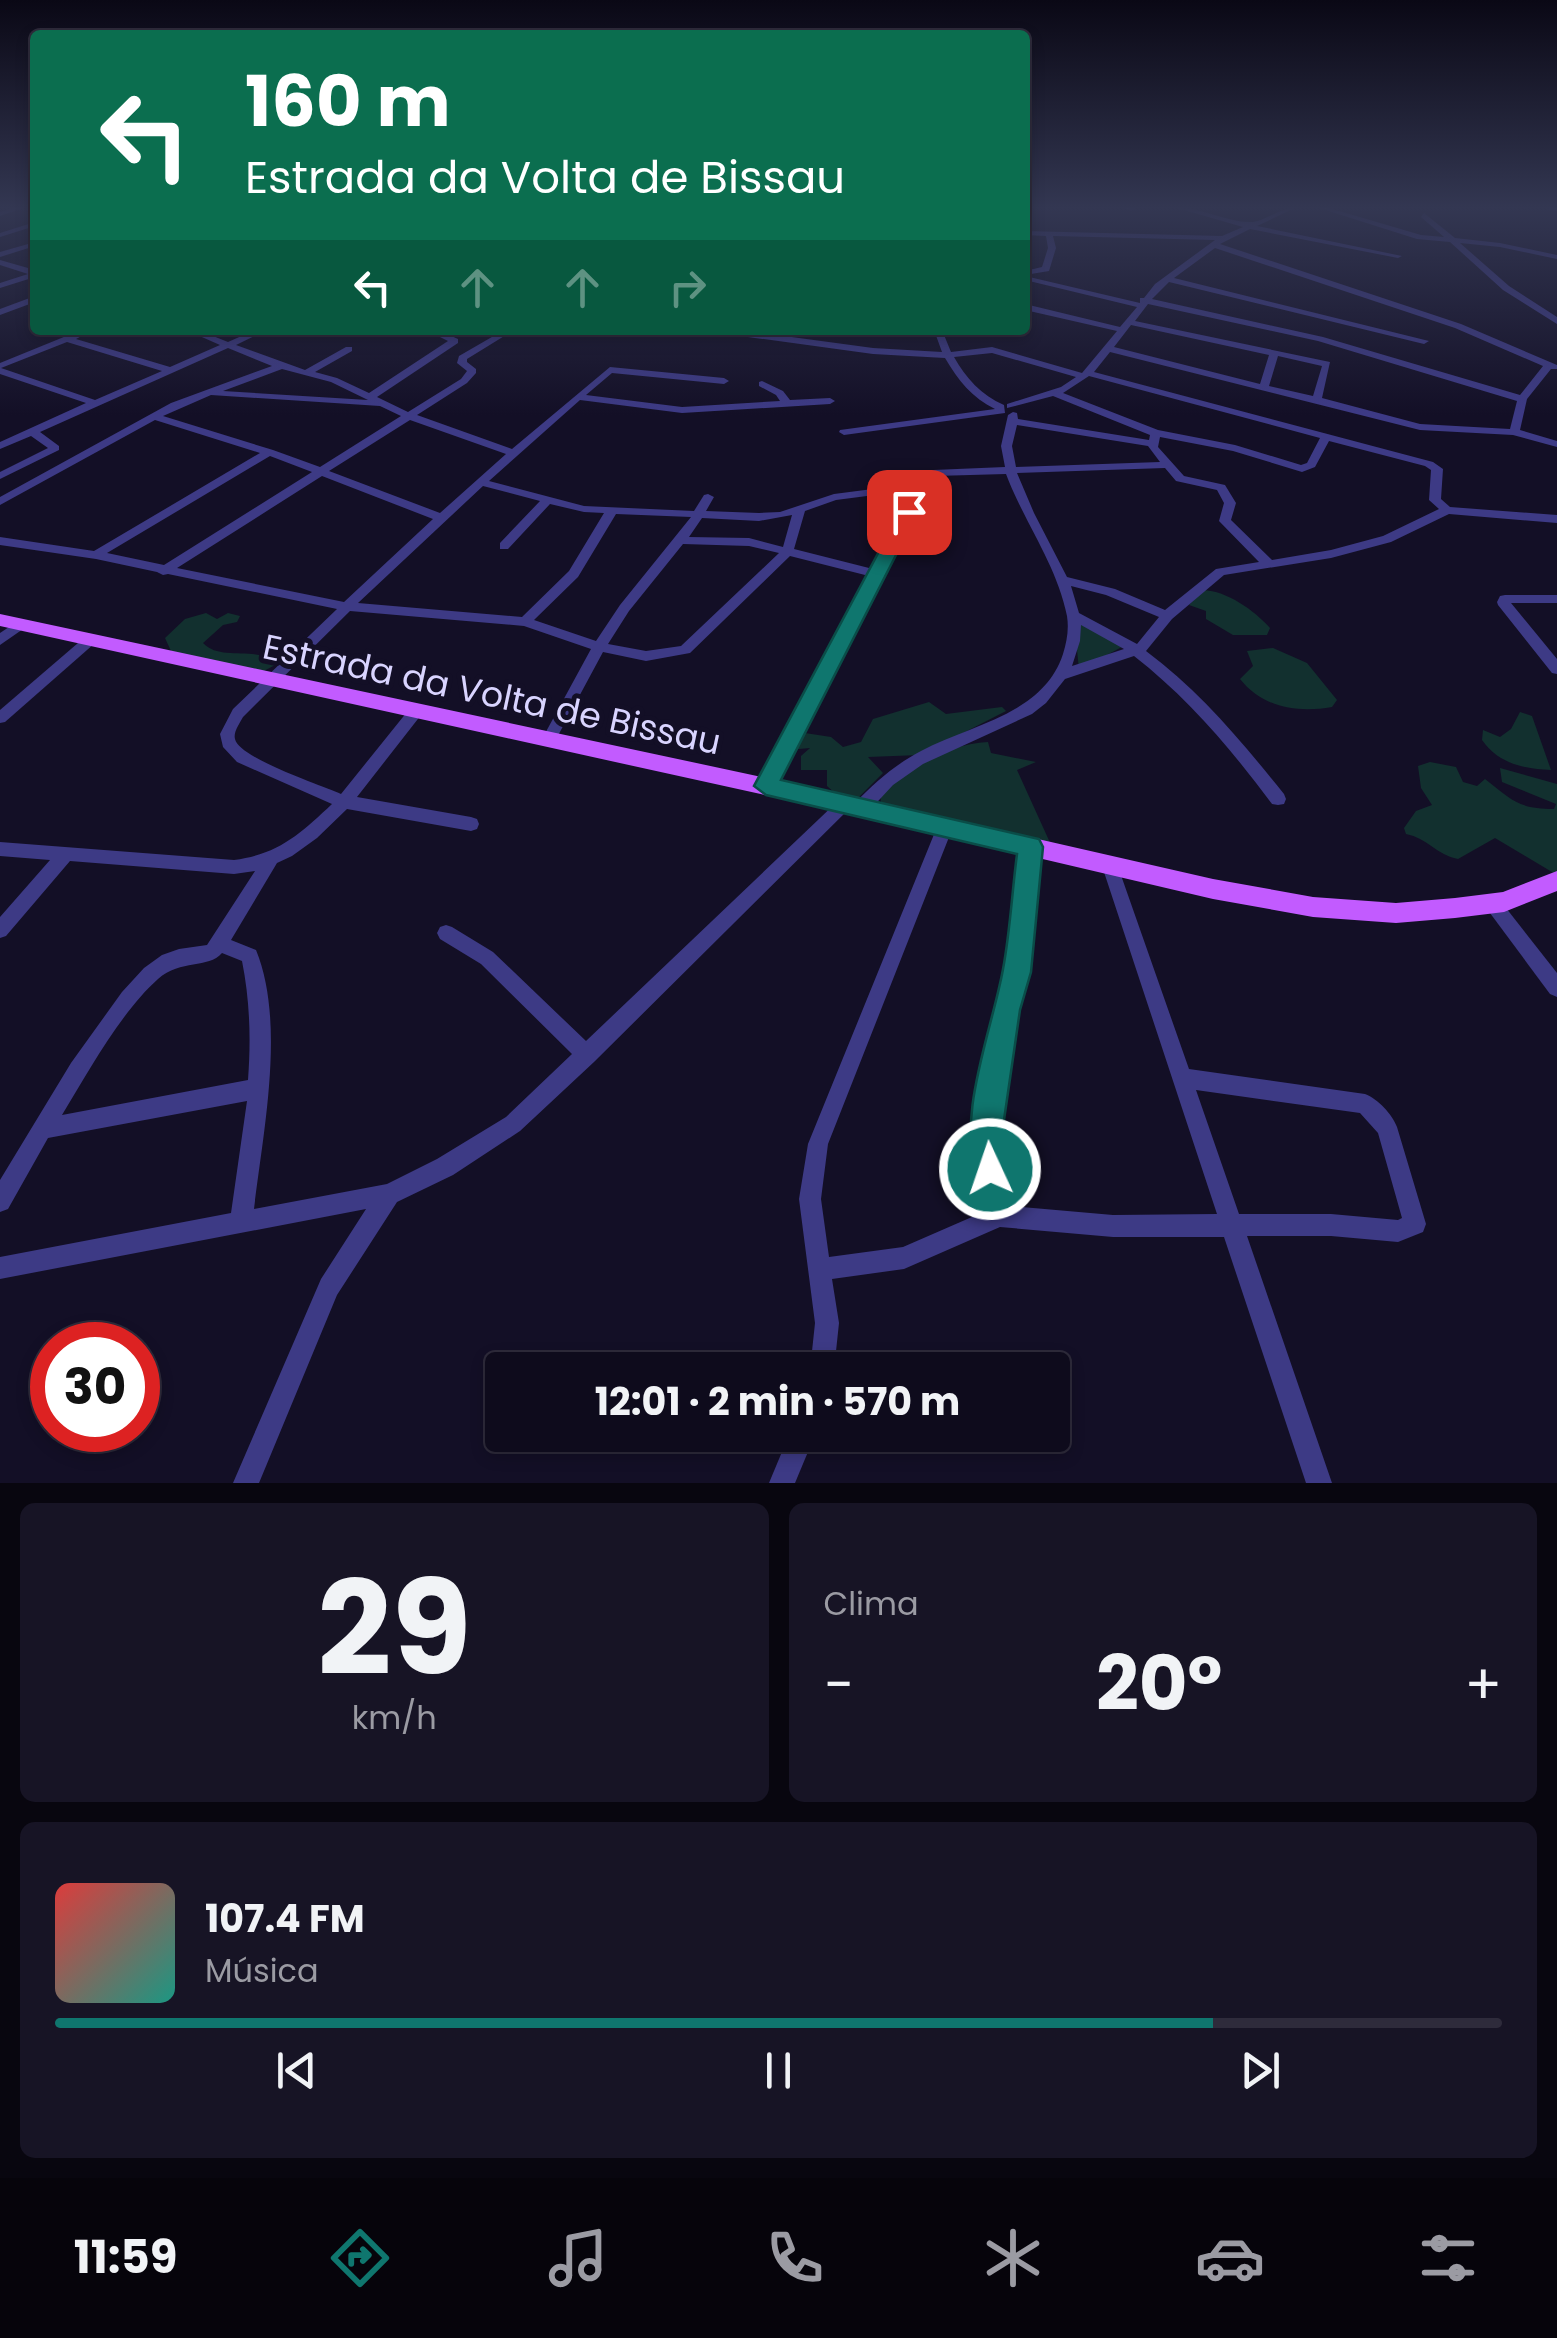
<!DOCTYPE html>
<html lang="pt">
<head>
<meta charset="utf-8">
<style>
  body { margin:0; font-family:Poppins,sans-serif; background:#171425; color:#f1f3f6; height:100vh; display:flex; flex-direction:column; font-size:38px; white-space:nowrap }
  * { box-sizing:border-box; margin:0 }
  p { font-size:32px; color:#9b9ba3 }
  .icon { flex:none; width:55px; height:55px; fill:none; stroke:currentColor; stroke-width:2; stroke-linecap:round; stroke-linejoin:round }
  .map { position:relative; height:1483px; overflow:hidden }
  .panel { display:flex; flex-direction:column; gap:20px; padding:20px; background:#08060f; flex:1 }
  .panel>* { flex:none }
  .guide { position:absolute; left:30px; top:30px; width:1000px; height:305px; border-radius:10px; box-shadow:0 5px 15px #0003,0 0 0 2px #2e2b3b; background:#0b6e4f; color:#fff; overflow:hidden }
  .speed { position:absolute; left:30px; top:1322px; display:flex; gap:20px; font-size:50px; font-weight:700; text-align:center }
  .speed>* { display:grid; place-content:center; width:130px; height:130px; border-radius:50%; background:#0e0b1c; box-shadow:0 5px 15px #0003,0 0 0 2px #2e2b3b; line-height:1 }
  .speed .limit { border:15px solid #d22; background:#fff; color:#111 }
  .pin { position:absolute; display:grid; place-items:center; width:85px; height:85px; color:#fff; margin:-42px; border-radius:20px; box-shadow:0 5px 15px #0006 }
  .me { position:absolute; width:110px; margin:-55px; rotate:357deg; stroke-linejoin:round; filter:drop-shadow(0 0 8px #0008) }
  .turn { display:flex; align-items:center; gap:35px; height:210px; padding:0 50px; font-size:45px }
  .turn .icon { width:130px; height:130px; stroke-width:2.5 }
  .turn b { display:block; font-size:70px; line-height:85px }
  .lanes { display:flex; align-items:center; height:95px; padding:0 50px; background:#0003; justify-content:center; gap:50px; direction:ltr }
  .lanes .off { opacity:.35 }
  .big { font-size:75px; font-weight:700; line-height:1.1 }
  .panel .tile { flex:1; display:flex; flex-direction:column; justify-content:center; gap:15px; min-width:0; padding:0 35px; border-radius:15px; background:#171425 }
  .panel .dial { align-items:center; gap:0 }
  .dial b { font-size:130px; line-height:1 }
  .song { display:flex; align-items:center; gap:30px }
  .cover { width:120px; height:120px; border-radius:15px; background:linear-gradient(135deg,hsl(0 70% 55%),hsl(170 70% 35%)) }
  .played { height:10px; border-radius:5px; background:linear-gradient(90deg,#0f766e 80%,#2e2b3b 80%) }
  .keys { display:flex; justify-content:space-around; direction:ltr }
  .heat { display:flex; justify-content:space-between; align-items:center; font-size:55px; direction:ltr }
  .panel .tiles { flex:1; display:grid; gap:20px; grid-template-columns:1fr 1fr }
  .tile:last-child { grid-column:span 2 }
  .trip { position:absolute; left:485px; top:1352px; width:585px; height:100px; border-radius:10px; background:#0e0b1c; box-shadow:0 5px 15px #0003,0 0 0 2px #2e2b3b; font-weight:700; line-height:100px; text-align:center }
  .dock { display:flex; height:160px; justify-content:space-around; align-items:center; background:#06040b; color:#9b9ba3 }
  .dock .icon { width:70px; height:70px }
  .dock .selected { color:#0f766e }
  .dock b { font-size:45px; color:#f1f3f6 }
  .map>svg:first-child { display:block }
  .green { fill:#12302f }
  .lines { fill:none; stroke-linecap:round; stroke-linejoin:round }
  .minor { fill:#3d3a85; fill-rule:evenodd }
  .major { fill:#c25bff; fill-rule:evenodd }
  .route { fill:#0f766e; stroke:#0a4d48; stroke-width:2.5 }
  .labels { text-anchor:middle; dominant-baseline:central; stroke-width:10; stroke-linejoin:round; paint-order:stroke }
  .street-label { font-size:35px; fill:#d9d4ff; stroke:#130f26 }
</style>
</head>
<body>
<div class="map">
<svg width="1557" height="1483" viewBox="0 0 1557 1483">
  <rect width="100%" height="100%" fill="#130f26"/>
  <!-- green -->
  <g class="green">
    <path d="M1203 590C1227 591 1254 610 1270 628L1267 635H1233L1206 619V611L1189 605Z"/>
    <path d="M206 613 217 619 228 613 240 616 237 622 223 625 203 643C221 662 254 645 279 663L260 673 171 651 165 638 185 619Z"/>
    <path d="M1074 619 1131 642 1079 670Z"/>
    <path d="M1273 648 1307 663 1337 700 1332 707C1298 713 1263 708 1240 679L1253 666 1247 651Z"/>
    <path d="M929 702 946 714 1002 707 1006 711 920 755 868 757 883 773 856 800 836 794 827 786V770H801V756L810 748 788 750 792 731 831 737 843 747 861 742 873 719Z"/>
    <path d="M1520 712 1532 716 1551 770C1523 769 1498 763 1482 740L1483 730 1500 737 1511 729Z"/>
    <path d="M988 742 991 753 1036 762 1017 770 1052 847 891 809 881 803 880 793C910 768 947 744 988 742Z"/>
    <path d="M1430 762 1456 767 1463 782 1477 786 1485 779C1512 800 1518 809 1554 809L1556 804 1502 782 1500 768 1557 784V875L1495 838 1458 859C1437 855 1427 838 1406 834L1404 828 1416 811 1432 805 1421 788 1418 766Z"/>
  </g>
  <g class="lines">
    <!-- minor -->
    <g class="minor">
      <path d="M13 208H23L0 216V212Z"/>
      <path d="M1123 208H1134L1135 209 1131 211Z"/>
      <path d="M1177 208C1202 207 1225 222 1250 222 1264 222 1279 208 1295 208L1257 226 1402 256 1398 258 1250 229 1220 244 1461 324 1557 365V369H1551L1527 399 1520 430 1557 441V447L1513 435 1420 430 1110 352 1094 372 1433 462 1443 469 1441 499 1450 507 1557 515V523L1449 514 1391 542 1331 558 1224 575 1172 619 1146 651C1200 691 1242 742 1284 794L1286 799 1284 804 1278 805 1272 804C1231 749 1188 698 1134 656L1065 679 1046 703 1032 714 923 764 893 785 867 813 861 815 855 813 853 808 855 803C875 782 896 764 921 751 971 724 1043 715 1063 654 1067 641 1069 629 1067 616 1057 565 1024 522 1006 474L935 476 920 483 915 512 772 790H760L758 786 869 576 790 556 690 653 646 661 603 652 554 743H544L542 739 591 649 524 626 350 611 243 717C240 723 233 732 235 739 239 758 321 785 341 794L411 707H421L423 711 421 715 357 797 471 817 477 819 479 824 477 829 471 831 347 809 317 838 292 856 277 863 231 940 256 950C286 1023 263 1132 254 1209L387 1184 437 1159 506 1117 572 1054 481 964 440 939 437 933 440 927 446 925 452 927 493 952 586 1041 840 799 846 798 852 799 854 804 594 1062 520 1131 453 1175 397 1202 337 1295 259 1483H233L321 1279 366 1209 0 1279V1257L231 1213 247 1101 48 1138 8 1209 0 1212V1180L71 1063 122 992 144 968 162 955 179 949 207 945 255 871 234 874 70 861 6 936 0 938V917L50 860 0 856V842L234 860C279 854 300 834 332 804L237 762 223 747 220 734 233 709 337 609 168 574 163 575 157 572 96 559 0 545V537L94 551 260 453 155 420 0 505V497L171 403 272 366 228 348 40 432 59 446V450L0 479V472L48 448 31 436 0 449V442L86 403 0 374V363L81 330H93L76 339 170 367 220 345 186 330H198L228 342 255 330H267L236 345 305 370 346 347H352V351L315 372 337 378 369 393 448 341 426 330H438L458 339V343L377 397 408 412 461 379 467 371 457 363 459 356 504 330H514L467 359V362L476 369V373L467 383 417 415 512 449 610 367 724 378 729 381 724 384 612 373 586 395 682 407 780 401 776 395 759 386V382L762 381 783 391 790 400 830 398 835 401 830 404 682 413 580 400 489 481 584 506 694 511 704 495 708 494 714 497 706 511 759 513 780 512 834 494 896 486 933 470 1005 467 1001 446 1008 415 1013 412 1017 413 1018 419 1149 440 1150 435 1053 396 1007 408V404L1061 387 1076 377 992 353 954 357C966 378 981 395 1004 405L1005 413 844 435 839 432 840 430 995 409C972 398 958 380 945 358L873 354 719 333 715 330H739L873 348 942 352 934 330H942L951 352 992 347 1082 373 1117 331 1025 310V304L1120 327 1137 307 1025 280V276L1140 303V298H1144L1155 284 1215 240 1053 236 1056 248 1049 271 1025 275V271L1042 267 1048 248 1046 236 1025 235V231L1222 236 1243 227ZM1215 248 1455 328 1543 366 1520 395 1323 337 1152 299 1169 282 1424 344 1429 341 1174 278ZM1148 304 1318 341 1517 401 1510 429 1420 424 1322 398 1330 362 1135 321ZM1131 325 1269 355 1260 384 1114 347ZM67 342 162 371 95 400 1 368ZM1278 356 1322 366 1313 396 1269 386ZM282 369 331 382 368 400 223 391ZM1089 376 1320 438 1307 463 1301 465 1235 445 1158 430 1063 393ZM211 395 380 406 401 416 320 467 273 450 163 416ZM410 420 506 454 440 513 329 471ZM1017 425 1148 446 1160 462 1016 467 1012 446ZM1160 437 1233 451 1302 472 1315 467 1329 441 1425 466 1431 470 1429 500 1439 509 1383 536 1331 550 1272 560 1231 520 1236 503 1225 485 1184 476 1158 447ZM270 456 312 472 164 565 107 553ZM1165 468 1176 481 1217 490 1224 503 1219 521 1259 562 1216 569 1165 610 1115 589 1067 577 1034 513 1017 473ZM322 476 433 519 344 602 177 568ZM483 486 540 501 500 543V549H508L550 504 584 512 604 513 569 571 522 617 358 603ZM908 489 903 512 873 569 794 549 805 511 836 500 898 492ZM616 514 691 517 620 605 596 641 534 620 578 577ZM792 515 783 547 749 538 689 537 702 518 759 521ZM683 544 749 546 779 553 681 646 646 651 608 644 629 611ZM1071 586 1106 595 1159 617 1137 644 1079 613ZM1081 625 1124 649 1072 666 1080 641ZM222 953 242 961C250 1001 251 1040 248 1080L62 1115C88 1072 121 1012 158 979 181 959 208 969 222 953Z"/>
      <path d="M1319 208H1329L1421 235 1444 237 1421 217 1424 213 1455 238 1500 243 1557 255V259L1500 247 1460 243 1509 286 1557 317V324L1503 290 1450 242 1417 239Z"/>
      <path d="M1548 208H1557V211L1549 210Z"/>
      <path d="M35 222V226L0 237V233Z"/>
      <path d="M35 242V246L0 257V252Z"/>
      <path d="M0 260 35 270V277L0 288V283L28 274 0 265Z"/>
      <path d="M35 296V302L0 315V309Z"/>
      <path d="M1505 595H1557V603H1511L1557 659V674L1552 673 1498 605 1497 602 1500 596Z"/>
      <path d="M21 619 28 624 26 627 0 645V633Z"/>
      <path d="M90 635 95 637 97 640 95 643 5 722 0 723V710L85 637Z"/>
      <path d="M945 820 951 822 953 827 828 1144 821 1199 829 1257 903 1247 988 1210 975 1143 996 1011 1008 972 1022 847 1024 842 1030 840 1036 842 1038 847 1026 972 1014 1011 995 1143 1009 1206 1113 1215 1217 1214 1102 866 1104 861 1110 859 1116 861 1189 1069 1365 1094C1378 1099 1392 1114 1397 1127L1426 1224 1423 1232 1398 1242 1331 1236H1247L1332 1483H1306L1224 1237H1113L1000 1227 904 1269 832 1279 839 1323 834 1370H810L815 1323 799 1199 808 1144 937 827 939 822ZM1196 1090 1360 1113 1378 1133 1402 1218 1398 1220 1331 1214H1239Z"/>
      <path d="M1493 896 1499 899 1557 973V997L1550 994 1487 909 1484 904 1487 899Z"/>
      <path d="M789 1435H815L795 1483H769Z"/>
    </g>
    <!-- major -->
    <path class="major" d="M0 614 846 795 1213 879 1313 897 1396 903 1455 898 1503 892 1557 871V891L1504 912 1455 918 1396 923 1313 917 1213 899 846 813 0 626Z"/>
  </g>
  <!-- sky -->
  <linearGradient id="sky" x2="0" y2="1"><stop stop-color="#0a0815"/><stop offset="0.5" stop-color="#333752"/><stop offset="1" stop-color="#333752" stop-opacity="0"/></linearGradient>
  <rect width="1557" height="415" fill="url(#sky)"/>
  <!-- route -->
  <path class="route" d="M909 506 918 512 781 780 1039 839 1043 847 1031 972 1020 1010 1004 1120 1001 1143 1007 1169 1002 1180 990 1185 979 1180C954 1120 992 1031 1003 969 1010 932 1012 892 1017 854L766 795 754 786 900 512Z"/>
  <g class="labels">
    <!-- street labels -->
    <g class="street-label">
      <text transform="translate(492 694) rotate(12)">Estrada da Volta de Bissau</text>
    </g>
  </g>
</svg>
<div class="speed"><div class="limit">30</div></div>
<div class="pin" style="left:909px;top:512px;background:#d93025"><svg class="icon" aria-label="arrive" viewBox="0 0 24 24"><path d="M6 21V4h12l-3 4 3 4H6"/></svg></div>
<svg class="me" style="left:990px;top:1169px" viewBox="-20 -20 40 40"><circle r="17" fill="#0f766e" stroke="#fff" stroke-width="3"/><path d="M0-11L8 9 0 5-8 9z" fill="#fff"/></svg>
<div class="trip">12:01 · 2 min · 570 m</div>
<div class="guide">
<div class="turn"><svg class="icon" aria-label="left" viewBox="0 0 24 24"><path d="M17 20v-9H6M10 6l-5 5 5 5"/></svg><div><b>160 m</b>Estrada da Volta de Bissau</div></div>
<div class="lanes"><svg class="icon" aria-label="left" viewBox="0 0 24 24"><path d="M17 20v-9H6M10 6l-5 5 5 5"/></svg><svg class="icon off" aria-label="ahead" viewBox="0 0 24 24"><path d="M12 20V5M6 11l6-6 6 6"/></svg><svg class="icon off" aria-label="ahead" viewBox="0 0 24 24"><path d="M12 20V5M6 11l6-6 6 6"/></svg><svg class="icon off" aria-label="right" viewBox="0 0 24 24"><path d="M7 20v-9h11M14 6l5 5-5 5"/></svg></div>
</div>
</div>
<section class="panel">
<div class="tiles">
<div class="tile dial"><b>29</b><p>km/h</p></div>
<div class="tile"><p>Clima</p>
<div class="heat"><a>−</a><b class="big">20°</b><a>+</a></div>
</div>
<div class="tile">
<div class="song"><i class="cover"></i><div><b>107.4 FM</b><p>Música</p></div></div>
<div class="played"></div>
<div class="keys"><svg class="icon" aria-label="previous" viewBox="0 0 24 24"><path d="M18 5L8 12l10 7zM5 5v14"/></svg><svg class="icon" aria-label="pause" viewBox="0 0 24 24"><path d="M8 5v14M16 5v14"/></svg><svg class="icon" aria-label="next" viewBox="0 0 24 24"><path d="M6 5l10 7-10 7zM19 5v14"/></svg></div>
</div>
</div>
</section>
<nav class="dock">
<b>11:59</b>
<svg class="icon selected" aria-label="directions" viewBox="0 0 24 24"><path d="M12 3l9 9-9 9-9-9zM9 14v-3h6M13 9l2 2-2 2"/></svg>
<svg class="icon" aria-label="music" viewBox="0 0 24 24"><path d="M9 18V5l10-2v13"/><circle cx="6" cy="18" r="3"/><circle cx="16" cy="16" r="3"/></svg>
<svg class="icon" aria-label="phone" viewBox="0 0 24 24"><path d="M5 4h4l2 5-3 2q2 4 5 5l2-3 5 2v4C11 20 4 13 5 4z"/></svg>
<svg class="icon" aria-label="climate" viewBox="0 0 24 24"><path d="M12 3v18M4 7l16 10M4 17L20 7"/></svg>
<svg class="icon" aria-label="car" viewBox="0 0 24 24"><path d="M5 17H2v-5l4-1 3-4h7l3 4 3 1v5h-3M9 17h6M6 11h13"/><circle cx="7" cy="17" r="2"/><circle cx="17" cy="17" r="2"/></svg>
<svg class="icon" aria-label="filters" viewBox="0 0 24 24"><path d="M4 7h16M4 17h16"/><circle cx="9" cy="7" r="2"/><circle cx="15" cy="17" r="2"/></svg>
</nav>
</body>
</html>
